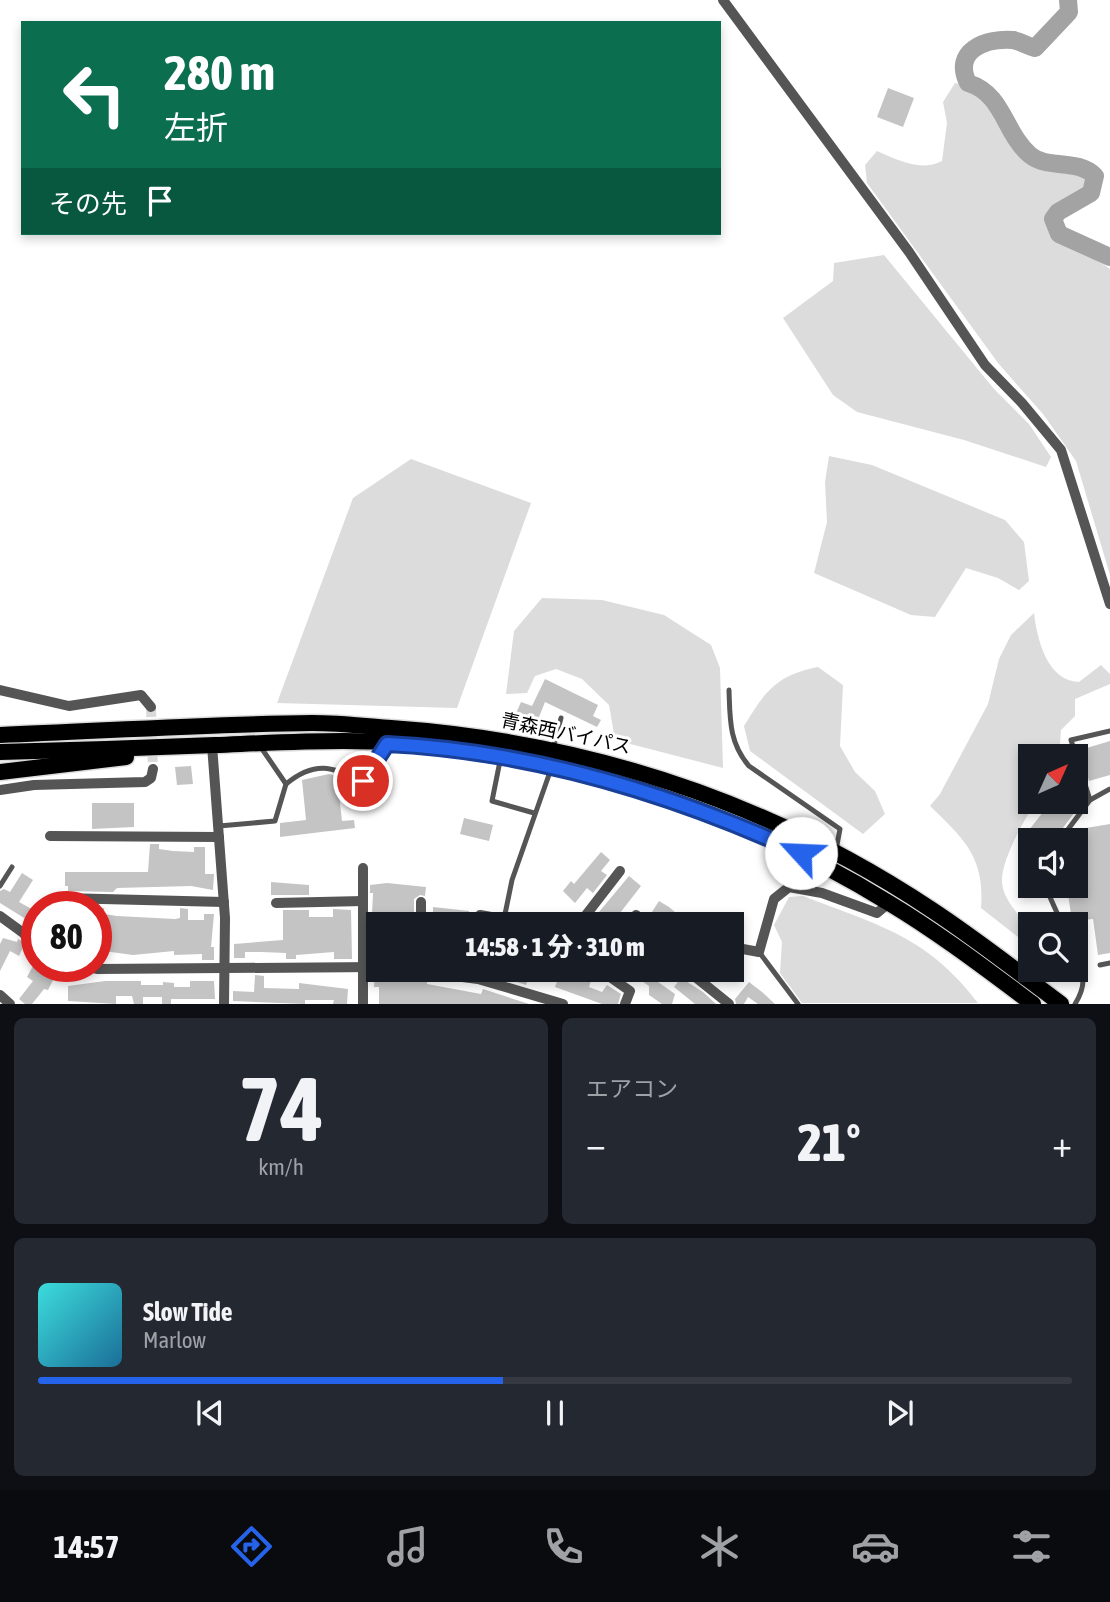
<!DOCTYPE html>
<html lang="ja">
<head>
<meta charset="utf-8">
<style>
  body { margin:0; font-family:"Asap Condensed","Noto Sans JP",sans-serif; background:#242831; color:#f1f3f6; height:100vh; display:flex; flex-direction:column; font-size:26px; white-space:nowrap }
  * { box-sizing:border-box; margin:0 }
  p { font-size:23px; color:#9ea1a6 }
  .icon { flex:none; width:38px; height:38px; fill:none; stroke:currentColor; stroke-width:2; stroke-linecap:round; stroke-linejoin:round }
  .map { position:relative; height:1004px; overflow:hidden }
  .details { display:flex; flex-direction:column; gap:14px; padding:14px; background:#0d0f14; flex:1 }
  .details>* { flex:none }
  .banner { position:absolute; left:21px; top:21px; width:700px; height:214px; border-radius:0px; box-shadow:0 4px 10px #0003; background:#0b6e4f; color:#fff; overflow:hidden }
  .needle { width:46px; rotate:45deg }
  .buttons { position:absolute; left:1018px; top:744px; display:grid; gap:14px }
  .buttons a { display:grid; place-items:center; width:70px; height:70px; border-radius:0px; background:#171b24; box-shadow:0 4px 10px #0003; font-size:35px }
  .speed { position:absolute; left:21px; top:891px; display:flex; gap:14px; font-size:35px; font-weight:700; text-align:center }
  .speed>* { display:grid; place-content:center; width:91px; height:91px; border-radius:50%; background:#171b24; box-shadow:0 4px 10px #0003; line-height:1 }
  .speed .limit { border:10px solid #d22; background:#fff; color:#111 }
  .pin { position:absolute; display:grid; place-items:center; width:60px; height:60px; color:#fff; margin:-30px; border:4px solid #fff; border-radius:50%; box-shadow:0 2px 7px #0007 }
  .me { position:absolute; width:77px; margin:-38px; rotate:295deg; stroke-linejoin:round; filter:drop-shadow(0 0 5px #0008) }
  .turn { display:flex; align-items:center; gap:24px; height:147px; padding:0 28px; font-size:32px }
  .turn .icon { width:91px; height:91px; stroke-width:2.5 }
  .turn b { display:block; font-size:49px; line-height:60px }
  .then { display:flex; align-items:center; height:66px; padding:0 28px; background:#0003; gap:14px; font-size:26px }
  .big { font-size:52px; font-weight:800; line-height:1.1 }
  .details .tile { flex:1; display:flex; flex-direction:column; justify-content:center; gap:10px; min-width:0; padding:0 24px; border-radius:10px; background:#242831 }
  .details .dial { align-items:center; gap:0 }
  .dial b { font-size:91px; line-height:1 }
  .song { display:flex; align-items:center; gap:21px }
  .cover { width:84px; height:84px; border-radius:10px; background:linear-gradient(135deg,hsl(180 70% 55%),hsl(200 70% 35%)) }
  .played { height:7px; border-radius:4px; background:linear-gradient(90deg,#2563eb 45%,#363941 45%) }
  .keys { display:flex; justify-content:space-around; direction:ltr }
  .heat { display:flex; justify-content:space-between; align-items:center; font-size:38px; direction:ltr }
  .details .tiles { flex:1; display:grid; gap:14px; grid-template-columns:1fr 1fr }
  .tile:last-child { grid-column:span 2 }
  .trip { position:absolute; left:366px; top:912px; width:378px; height:70px; border-radius:0px; background:#171b24; box-shadow:0 4px 10px #0003; font-weight:800; line-height:70px; text-align:center }
  .tabs { display:flex; height:112px; justify-content:space-around; align-items:center; background:#090b0e; color:#9ea1a6 }
  .tabs .icon { width:49px; height:49px }
  .tabs .active { color:#2563eb }
  .tabs b { font-size:32px; color:#f1f3f6 }
  .map>svg:first-child { display:block }
  .green { fill:#dcdcdc }
  .lines { fill:none; stroke-linecap:round; stroke-linejoin:round }
  .river { stroke:#a3a3a3; stroke-width:18 }
  .building { fill:#c4c4c4 }
  .minor-tunnel { stroke:#d9d9d9; stroke-width:10; stroke-dasharray:10 5; stroke-linecap:butt }
  .trunk-casing { stroke:#dbdbdb; stroke-width:19 }
  .service { stroke:#555; stroke-width:5 }
  .minor { stroke:#555; stroke-width:10 }
  .trunk { stroke:#000; stroke-width:16 }
  .route-casing { stroke:#184099; stroke-width:18 }
  .route { stroke:#2563eb; stroke-width:12 }
  .labels { text-anchor:middle; dominant-baseline:central; stroke-width:6; stroke-linejoin:round; paint-order:stroke }
  .street-label { font-size:19px; fill:#000; stroke:#fff }
</style>
</head>
<body>
<div class="map">
<svg width="1110" height="1004" viewBox="0 0 1110 1004">
  <rect width="100%" height="100%" fill="#fff"/>
  <!-- green -->
  <g class="green">
    <path d="M955 83C1005 92 995 144 1032 164 1051 174 1076 165 1089 180 1083 197 1068 199 1054 209L1048 231C1066 247 1090 254 1110 269V575L1076 461 1043 414 998 363 867 183 865 165 877 151C898 160 920 172 942 161L947 123 943 102Z"/>
    <path d="M884 255 994 389 1029 424 1051 457 1046 467 964 440 857 412 833 395 783 318 833 281 834 263Z"/>
    <path d="M829 456 872 465 1005 520 1024 542 1029 581 1019 590 998 578 966 568 935 617 911 615 814 573 827 522 825 482Z"/>
    <path d="M411 459 531 503 457 708 277 703 353 498Z"/>
    <path d="M542 598 602 600 664 615 711 645 720 668 723 768 615 740 609 705 582 679 556 669 535 676 527 693 506 694 514 631Z"/>
    <path d="M1034 613C1037 639 1047 681 1079 682L1101 665 1110 674V684L1075 699V716L1061 730 1059 756H1031V802H1036C1025 818 1000 862 1002 883 1004 901 1020 916 1031 929V955L1018 937 981 908C985 857 964 839 930 806L940 794 988 704 999 659 1011 635Z"/>
    <path d="M818 667 843 685 840 746 855 772 875 791 885 814 863 834 750 751 744 726C765 691 777 675 818 667Z"/>
    <path d="M803 896C878 925 927 936 978 1003H802L780 973 782 942 774 925 789 897Z"/>
  </g>
  <g class="lines">
    <!-- river -->
    <path class="river" d="M1068 0 1069 12 1035 48C1027 46 1020 41 1013 40 985 38 952 51 968 83 1004 94 1004 133 1030 155 1048 170 1077 158 1095 176L1091 193 1058 212 1053 219 1059 234 1110 257"/>
  </g>
  <!-- building -->
  <g class="building">
    <path d="M888 88 914 98 903 127 877 117Z"/>
    <path d="M545 679 598 705 593 716 601 720 597 727 545 702 535 727 514 718 521 702 532 706Z"/>
    <path d="M1110 741V775L1089 781 1080 750Z"/>
    <path d="M191 766 193 784 177 785 175 767Z"/>
    <path d="M329 774 337 776 342 821 354 820 355 828 280 837V823L306 820 302 780Z"/>
    <path d="M1051 802H1068L1077 809 1054 840H1031V848L1021 840Z"/>
    <path d="M92 803H134V827L92 829Z"/>
    <path d="M464 818 493 825 489 841 460 834Z"/>
    <path d="M1110 824V953L1098 955 1093 919 1072 921 1068 894H1064L1063 886H1088L1080 829Z"/>
    <path d="M150 844H159V849L173 851 194 852V847H205V874H214L213 890 191 886 117 888 113 892 68 891V886H65V872H148Z"/>
    <path d="M601 852 610 860 601 871 607 875 593 893 587 888 575 903 563 891 571 881 574 884Z"/>
    <path d="M22 873 33 880 19 902 37 912V917L29 921 0 903V891L4 889 10 892Z"/>
    <path d="M629 876 641 886 620 913 635 924H589Z"/>
    <path d="M271 882 309 885V895H271Z"/>
    <path d="M387 883 426 887 425 896 420 895 414 899V924H406V918L388 917V924H378V955H370L373 893H370V885Z"/>
    <path d="M659 901 669 907 689 924H664L650 915Z"/>
    <path d="M433 907 469 911V921H433Z"/>
    <path d="M96 908H104V914L117 916 175 919 180 918V908L188 909V920H204V914H214L211 947H214V960H202V954L174 955V951L133 955 96 950Z"/>
    <path d="M333 909 351 910 352 959H334V952L296 955V959H286V953L261 952H245V958H234V944L283 940V910H309V917H333Z"/>
    <path d="M3 938 17 942 18 939 25 943 19 956 10 951 0 971V944Z"/>
    <path d="M33 966H46L43 971 55 976 48 990 44 989 32 1004H25L19 999 33 981 27 977Z"/>
    <path d="M507 970H540L537 979 529 977 526 985 505 978Z"/>
    <path d="M573 970 593 974 589 987 602 992 607 985 621 994 618 1004H602L555 987 560 973 570 976Z"/>
    <path d="M626 970H646L653 974 651 977 675 994 672 1004H662L649 995V986Z"/>
    <path d="M375 974H402L408 979 427 980V984L481 994 483 989 529 1004H379V987H374Z"/>
    <path d="M255 975 264 976V988L299 989V983L348 989 347 1004H333L334 1000H305V1004L233 1001V991L254 992Z"/>
    <path d="M681 978 703 992 716 1004H695L674 987Z"/>
    <path d="M105 981H141V985H163V982L174 983V987H190V981H214L215 999H171V1004H162V997H143V1004H134L132 996H116V1004L68 1001V986Z"/>
    <path d="M749 982 762 992 775 1004H758L748 997 744 1004H736L735 999Z"/>
  </g>
  <g class="lines">
    <!-- minor-tunnel -->
    <path class="minor-tunnel" d="M151 707 153 769"/>
    <!-- trunk casing -->
    <g class="trunk-casing">
      <g id="trunk">
        <path d="M0 735C104 731 208 724 312 723 338 723 365 726 391 728 587 742 768 801 932 910 976 939 1018 972 1061 1004"/>
        <path d="M0 752C72 750 143 748 215 745 291 742 369 737 446 747 603 767 754 820 889 903 939 933 986 969 1033 1004"/>
        <path d="M0 772 126 757"/>
      </g>
    </g>
    <!-- service -->
    <g class="service">
      <path d="M729 690C730 719 729 743 749 766L840 829 836 850"/>
      <path d="M260 746 286 784C314 761 332 766 363 781L387 744"/>
      <path d="M553 749 561 718"/>
      <path d="M501 756 492 801 534 813"/>
      <path d="M1090 800 1071 740 1110 731"/>
      <path d="M219 826 275 821 286 784"/>
      <path d="M1060 840 1090 800 1110 789"/>
      <path d="M0 886 12 867"/>
      <path d="M1045 886 1062 924"/>
      <path d="M504 919 512 880 551 769"/>
      <path d="M759 952 798 1004"/>
      <path d="M1100 965 1110 963"/>
      <path d="M1075 1004C1086 986 1085 975 1076 956"/>
    </g>
    <!-- minor -->
    <g class="minor">
      <path d="M723 0 909 252 985 365 1022 403 1061 450 1110 604"/>
      <path d="M0 690 69 706 141 695 151 707"/>
      <path d="M212 745 225 918 224 1004"/>
      <path d="M0 790 34 785 145 782 151 778 153 769"/>
      <path d="M50 836 219 837"/>
      <path d="M421 902V924"/>
      <path d="M276 903 363 901"/>
      <path d="M54 906 62 898 224 902"/>
      <path d="M636 915 648 924"/>
      <path d="M0 916 37 943"/>
      <path d="M480 924V915L531 924"/>
      <path d="M579 924 620 871"/>
      <path d="M25 935 37 924"/>
      <path d="M732 947 759 952 774 899 789 887 822 893 877 913 889 903"/>
      <path d="M83 966 98 969 378 967"/>
      <path d="M408 970 478 979 563 1004"/>
      <path d="M600 970 630 991 625 1004"/>
      <path d="M688 971 729 1004"/>
      <path d="M0 995 10 1004"/>
      <path d="M363 1004V868"/>
    </g>
    <!-- trunk -->
    <use href="#trunk" class="trunk"/>
  </g>
  <g class="lines">
    <!-- route casing -->
    <g class="route-casing">
      <path id="route" d="M363 781 387 744C531 751 670 793 801 853"/>
    </g>
    <!-- route -->
    <use href="#route" class="route"/>
  </g>
  <g class="labels">
    <!-- street labels -->
    <g class="street-label">
      <text transform="translate(566 733) rotate(12)">青森西バイパス</text>
    </g>
  </g>
</svg>
<div class="buttons">
<a><svg class="needle" viewBox="-14 -14 28 28"><path d="M0-13l5 13h-10z" fill="#e53935"/><path d="M0 13l5-13h-10z" fill="#9ea1a6"/></svg></a>
<a><svg class="icon" aria-label="sound" viewBox="0 0 24 24"><path d="M4 9h4l5-4v14l-5-4H4zM17 9q2 3 0 6"/></svg></a>
<a><svg class="icon" aria-label="search" viewBox="0 0 24 24"><circle cx="10" cy="10" r="6"/><path d="M15 15l6 6"/></svg></a>
</div>
<div class="speed"><div class="limit">80</div></div>
<div class="pin" style="left:363px;top:781px;background:#d93025"><svg class="icon" aria-label="arrive" viewBox="0 0 24 24"><path d="M6 21V4h12l-3 4 3 4H6"/></svg></div>
<svg class="me" style="left:801px;top:853px" viewBox="-20 -20 40 40"><circle r="19" fill="#fff"/><path d="M0-13L10 11 0 6-10 11z" fill="#2563eb"/></svg>
<div class="trip">14:58 · 1 分 · 310 m</div>
<div class="banner">
<div class="turn"><svg class="icon" aria-label="left" viewBox="0 0 24 24"><path d="M17 20v-9H6M10 6l-5 5 5 5"/></svg><div><b>280 m</b>左折</div></div>
<div class="then">その先<svg class="icon" aria-label="arrive" viewBox="0 0 24 24"><path d="M6 21V4h12l-3 4 3 4H6"/></svg></div>
</div>
</div>
<section class="details">
<div class="tiles">
<div class="tile dial"><b>74</b><p>km/h</p></div>
<div class="tile"><p>エアコン</p>
<div class="heat"><a>−</a><b class="big">21°</b><a>+</a></div>
</div>
<div class="tile">
<div class="song"><i class="cover"></i><div><b>Slow Tide</b><p>Marlow</p></div></div>
<div class="played"></div>
<div class="keys"><svg class="icon" aria-label="previous" viewBox="0 0 24 24"><path d="M18 5L8 12l10 7zM5 5v14"/></svg><svg class="icon" aria-label="pause" viewBox="0 0 24 24"><path d="M8 5v14M16 5v14"/></svg><svg class="icon" aria-label="next" viewBox="0 0 24 24"><path d="M6 5l10 7-10 7zM19 5v14"/></svg></div>
</div>
</div>
</section>
<nav class="tabs">
<b>14:57</b>
<svg class="icon active" aria-label="directions" viewBox="0 0 24 24"><path d="M12 3l9 9-9 9-9-9zM9 14v-3h6M13 9l2 2-2 2"/></svg>
<svg class="icon" aria-label="music" viewBox="0 0 24 24"><path d="M9 18V5l10-2v13"/><circle cx="6" cy="18" r="3"/><circle cx="16" cy="16" r="3"/></svg>
<svg class="icon" aria-label="phone" viewBox="0 0 24 24"><path d="M5 4h4l2 5-3 2q2 4 5 5l2-3 5 2v4C11 20 4 13 5 4z"/></svg>
<svg class="icon" aria-label="climate" viewBox="0 0 24 24"><path d="M12 3v18M4 7l16 10M4 17L20 7"/></svg>
<svg class="icon" aria-label="car" viewBox="0 0 24 24"><path d="M5 17H2v-5l4-1 3-4h7l3 4 3 1v5h-3M9 17h6M6 11h13"/><circle cx="7" cy="17" r="2"/><circle cx="17" cy="17" r="2"/></svg>
<svg class="icon" aria-label="filters" viewBox="0 0 24 24"><path d="M4 7h16M4 17h16"/><circle cx="9" cy="7" r="2"/><circle cx="15" cy="17" r="2"/></svg>
</nav>
</body>
</html>
